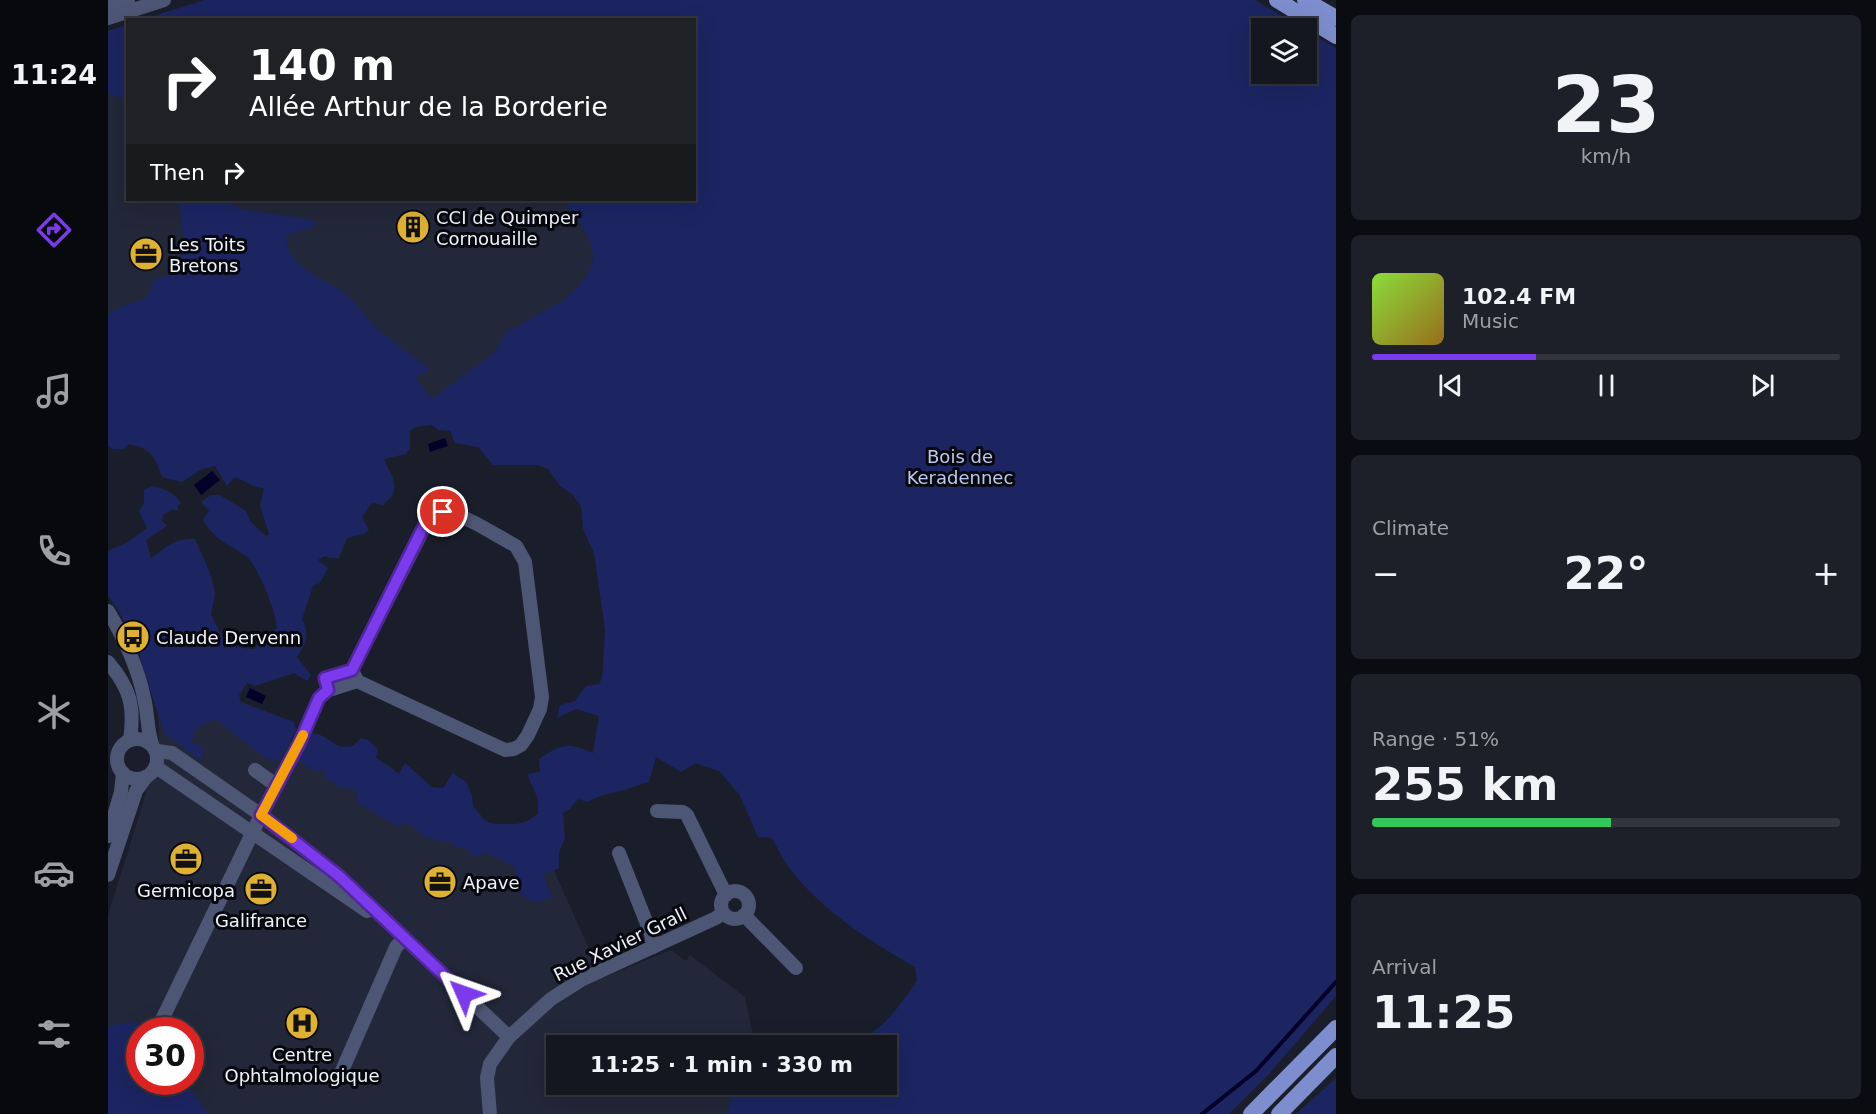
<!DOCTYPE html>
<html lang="en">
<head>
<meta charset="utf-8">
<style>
  body { margin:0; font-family:"DejaVu Sans",sans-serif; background:#1d1f29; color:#f1f3f6; height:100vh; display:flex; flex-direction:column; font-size:22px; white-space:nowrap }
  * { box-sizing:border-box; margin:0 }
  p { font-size:20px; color:#9d9fa5 }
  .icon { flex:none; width:33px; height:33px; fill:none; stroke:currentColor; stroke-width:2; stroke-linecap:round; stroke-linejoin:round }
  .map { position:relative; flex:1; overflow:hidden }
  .sheet { display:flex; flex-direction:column; gap:15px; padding:15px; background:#0b0c12; width:540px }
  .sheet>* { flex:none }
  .guide { position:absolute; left:18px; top:18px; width:570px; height:183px; border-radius:0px; box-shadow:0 6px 24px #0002,0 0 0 2px #33353e; background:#202124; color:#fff; overflow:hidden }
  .buttons { position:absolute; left:1143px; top:18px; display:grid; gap:12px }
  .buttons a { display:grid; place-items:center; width:66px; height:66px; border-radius:0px; background:#141620; box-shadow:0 6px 24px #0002,0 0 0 2px #33353e; font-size:30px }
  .speed { position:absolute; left:18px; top:1017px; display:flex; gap:12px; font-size:30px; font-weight:700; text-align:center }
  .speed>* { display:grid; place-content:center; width:78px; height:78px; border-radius:50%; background:#141620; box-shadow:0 6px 24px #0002,0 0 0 2px #33353e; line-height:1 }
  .speed .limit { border:9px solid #d22; background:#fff; color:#111 }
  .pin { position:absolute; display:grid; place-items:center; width:51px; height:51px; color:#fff; margin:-26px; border:3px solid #fff; border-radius:50%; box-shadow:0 2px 6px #0007 }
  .me { position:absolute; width:66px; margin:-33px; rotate:313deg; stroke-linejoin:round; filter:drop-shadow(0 0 4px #0008) }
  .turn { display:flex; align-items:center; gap:21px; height:126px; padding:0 24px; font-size:27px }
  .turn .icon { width:78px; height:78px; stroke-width:2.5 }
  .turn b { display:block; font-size:42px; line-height:51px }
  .then { display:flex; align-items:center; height:57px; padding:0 24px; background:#0003; gap:12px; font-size:22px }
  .big { font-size:45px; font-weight:700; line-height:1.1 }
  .sheet .widget { flex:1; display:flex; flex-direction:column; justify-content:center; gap:9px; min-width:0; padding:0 21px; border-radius:9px; background:#1d1f29 }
  .sheet .dial { align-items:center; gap:0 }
  .dial b { font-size:78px; line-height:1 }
  .song { display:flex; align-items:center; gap:18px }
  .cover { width:72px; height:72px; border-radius:9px; background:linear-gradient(135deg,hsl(90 70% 55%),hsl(40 70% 35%)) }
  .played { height:6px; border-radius:3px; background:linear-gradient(90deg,#7c3aed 35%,#33353e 35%) }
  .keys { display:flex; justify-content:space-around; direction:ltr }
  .heat { display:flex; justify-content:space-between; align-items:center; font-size:33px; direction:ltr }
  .charge { height:9px; border-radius:4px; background:linear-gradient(90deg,#34c759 51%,#33353e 0) }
  .trip { position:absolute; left:438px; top:1035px; width:351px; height:60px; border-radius:0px; background:#141620; box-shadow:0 6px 24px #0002,0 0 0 2px #33353e; font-weight:700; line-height:60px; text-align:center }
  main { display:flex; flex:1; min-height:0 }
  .tabs { display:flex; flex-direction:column; width:108px; justify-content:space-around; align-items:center; background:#08090d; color:#9d9fa5 }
  .tabs .icon { width:42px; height:42px }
  .tabs .on { color:#7c3aed }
  .tabs b { font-size:27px; color:#f1f3f6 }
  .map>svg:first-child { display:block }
  .built { fill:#222739 }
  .green { fill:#1c2561 }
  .water { fill:#030029 }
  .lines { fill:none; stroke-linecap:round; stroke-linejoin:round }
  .stream { stroke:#030029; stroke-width:4 }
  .minor { stroke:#4e5675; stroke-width:14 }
  .major { stroke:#7d8dcd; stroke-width:16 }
  .route-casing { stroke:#51269a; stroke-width:15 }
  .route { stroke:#7c3aed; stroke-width:10 }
  .slow { stroke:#f59e0b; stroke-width:10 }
  .labels { text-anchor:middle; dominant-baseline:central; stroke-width:6; stroke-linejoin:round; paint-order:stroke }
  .poi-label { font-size:18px; fill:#f0f3fc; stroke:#07080d; text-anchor:start }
  .park-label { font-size:18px; fill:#bdc9f1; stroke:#07080d }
  .street-label { font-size:18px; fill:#f0f3fc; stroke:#07080d }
</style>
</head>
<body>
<main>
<nav class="tabs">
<b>11:24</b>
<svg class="icon on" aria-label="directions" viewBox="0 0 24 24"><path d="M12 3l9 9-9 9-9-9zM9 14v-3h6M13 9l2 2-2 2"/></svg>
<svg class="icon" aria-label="music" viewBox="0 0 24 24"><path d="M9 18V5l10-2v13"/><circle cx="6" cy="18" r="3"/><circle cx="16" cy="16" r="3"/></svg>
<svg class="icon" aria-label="phone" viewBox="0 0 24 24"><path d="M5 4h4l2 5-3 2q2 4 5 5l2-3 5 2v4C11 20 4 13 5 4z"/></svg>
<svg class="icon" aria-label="climate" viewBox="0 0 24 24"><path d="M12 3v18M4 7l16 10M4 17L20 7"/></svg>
<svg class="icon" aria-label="car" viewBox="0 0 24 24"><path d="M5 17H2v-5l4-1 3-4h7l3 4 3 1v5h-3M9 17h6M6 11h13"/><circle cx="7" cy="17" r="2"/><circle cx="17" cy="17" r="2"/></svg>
<svg class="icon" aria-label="filters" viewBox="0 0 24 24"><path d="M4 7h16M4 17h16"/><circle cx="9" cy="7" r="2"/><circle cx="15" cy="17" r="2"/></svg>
</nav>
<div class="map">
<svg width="1228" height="1114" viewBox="0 0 1228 1114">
  <rect width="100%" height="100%" fill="#1a1e2a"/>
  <!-- built -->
  <g class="built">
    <path d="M19 25 20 200H479L511 265 326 408 0 362V31Z"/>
    <path d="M105 702 421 864 440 857 494 978 563 950 578 961 582 955 637 997 647 1045 448 1046V1084L640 1085 627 1114H97L55 1082H82V1030H32L0 1040V915L35 803 51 740 50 708Z"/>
  </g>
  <!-- green -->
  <g class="green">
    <path d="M96 0H1147L1195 28H1154V74H1198L1199 31 1228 48V996L1161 1074 1121 1114H620L626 1085 778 1084V1046L729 1045C770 1041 787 1011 809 981L807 967C761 940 713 911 680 866 674 858 669 847 664 838L650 837 631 794 611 771 587 763 573 772 548 757 541 782C531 784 523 789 513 791 500 794 491 795 480 802L470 799 462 809 455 813 457 838 451 852V868L435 875 444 897 427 903 408 891V868L380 853 372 855H365L356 847 350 848 340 841 332 842 316 836 300 823 288 826 250 803 248 798 250 795 248 790 230 787 222 780 215 777 218 773 216 770 207 771 193 763 192 755 202 733C215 732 223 744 234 747 238 747 241 746 245 746L253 738 262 741 270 750 268 758 281 766 291 774 297 763 324 787 335 788 345 773 358 782 364 795 365 807C371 811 373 817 378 821 384 824 387 824 393 824 412 824 414 825 430 814V799L419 774 432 772 431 759C453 744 460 742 485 753L491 716 468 709 449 718 452 705 467 701 478 686 491 684 494 678 497 630 486 553 475 529 473 506 464 494 452 486 440 469 430 465H385L370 447 347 443 342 431 330 430 324 425 308 427 302 431V448L298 454 276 459C285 479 295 489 275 505L264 503 254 517 261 530 255 534 239 538 231 558H222L217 556 210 560 220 568 212 583 205 586 194 619C202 634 198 643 189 657L203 675 199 681 186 673 147 686 139 683 131 695 133 702 186 722 188 731 170 762 156 757 107 719 88 728 83 742 95 747 94 762 60 736 56 732 28 646 12 614 0 595V551L20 542 39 528 31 511 36 503V490L45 486C59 490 65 492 73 503L70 506V510H63L55 515 54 521 59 526 38 540 43 558C59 547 65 538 87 539L103 575 107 594 103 614C116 640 115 647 146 649L153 640 169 628C169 613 149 564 137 555 118 543 107 540 95 520L101 511 93 502 103 495H112L138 511 142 521 158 536 161 534 152 506 156 488 148 487 127 477 119 486 107 466 94 469 74 482 54 477C46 456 44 449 21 444L16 449H5L0 446V314L14 306 39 298 46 280C51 278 59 277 63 273 84 253 72 223 70 200H123L127 208 206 220 207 226 178 236C179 267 214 277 235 292 248 302 258 318 270 329 287 343 305 356 322 369L308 378 324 399 387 352 397 333 456 300 478 277 486 258 483 245 473 224 455 200H586V20L36 19Z"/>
    <path d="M19 25H20L19 100 0 93V31Z"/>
    <path d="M25 1021 42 1030H32V1082H78L100 1114H0V1027Z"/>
    <path d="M1228 1078V1114H1188Z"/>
  </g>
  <!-- water -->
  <g class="water">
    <path d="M337 438 340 446 322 452 320 444Z"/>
    <path d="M104 471 112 480 93 495 86 485Z"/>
    <path d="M142 688 158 696 154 704 138 697Z"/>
  </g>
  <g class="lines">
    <!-- stream -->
    <path class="stream" d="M1094 1114 1148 1071 1228 982"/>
    <!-- minor -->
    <g class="minor">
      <path d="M0 7 20 0"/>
      <path d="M0 18 56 0"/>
      <path d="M0 611C16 638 30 667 36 698 40 713 39 730 44 744"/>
      <path d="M0 662C22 688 27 706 22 740"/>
      <path d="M244 670 322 516 330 512H344L369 524 408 546 417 562 434 697 432 709 420 735 413 745 406 749 397 750 249 681"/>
      <circle cx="29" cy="759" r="20"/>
      <path d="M49 751 64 753 153 815 231 876 401 1037"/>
      <path d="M48 767 259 911"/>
      <path d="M147 770 169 786"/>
      <path d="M549 811 575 812 579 815 618 895"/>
      <path d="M0 836 13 792 15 773"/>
      <path d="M511 853 543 934 545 947"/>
      <path d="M0 875 28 791 38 777"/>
      <circle cx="627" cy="905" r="14"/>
      <path d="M636 915 688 968"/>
      <path d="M49 1030 153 815 191 744 211 698 221 690 249 681 244 670 217 679 221 690"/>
      <path d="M233 1073 288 947 296 938"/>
      <path d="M382 1114 379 1078 382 1064 401 1037 443 999 473 980 608 918 615 913"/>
    </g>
    <!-- major -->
    <g class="major">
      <path d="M1169 0 1228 36"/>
      <path d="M1197 0 1228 18"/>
      <path d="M1143 1114 1228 1028"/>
      <path d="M1171 1114 1228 1056"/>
    </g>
  </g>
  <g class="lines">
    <!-- route casing -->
    <g class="route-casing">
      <path id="route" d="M335 512 322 516 317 524 244 670 217 678 220 690 211 698 191 744 153 815 231 876 356 994"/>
    </g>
    <!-- route -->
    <use href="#route" class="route"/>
    <!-- slow -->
    <path class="slow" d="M184 838 153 815 195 735"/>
  </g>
  <!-- icons -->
  <defs>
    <g id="building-disc" transform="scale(1.725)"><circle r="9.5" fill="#deb133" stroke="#07080d"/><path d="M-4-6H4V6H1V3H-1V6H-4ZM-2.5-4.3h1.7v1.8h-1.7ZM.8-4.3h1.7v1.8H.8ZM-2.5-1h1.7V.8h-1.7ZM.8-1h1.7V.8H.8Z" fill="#111"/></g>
    <g id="office-disc" transform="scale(1.725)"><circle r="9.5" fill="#deb133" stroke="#07080d"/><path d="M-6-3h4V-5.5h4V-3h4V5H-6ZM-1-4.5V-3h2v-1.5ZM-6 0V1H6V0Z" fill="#111"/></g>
    <g id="bus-disc" transform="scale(1.725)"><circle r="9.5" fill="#deb133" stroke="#07080d"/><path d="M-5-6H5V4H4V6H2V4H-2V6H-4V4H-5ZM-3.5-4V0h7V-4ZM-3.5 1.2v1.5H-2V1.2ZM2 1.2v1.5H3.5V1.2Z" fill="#111"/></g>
    <g id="hospital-disc" transform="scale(1.725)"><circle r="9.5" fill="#deb133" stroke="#07080d"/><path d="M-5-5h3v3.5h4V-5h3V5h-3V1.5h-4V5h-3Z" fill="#111"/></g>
  </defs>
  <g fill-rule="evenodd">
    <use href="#building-disc" x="305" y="227"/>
    <use href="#office-disc" x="38" y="254"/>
    <use href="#bus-disc" x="25" y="637"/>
    <use href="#office-disc" x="78" y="859"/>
    <use href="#office-disc" x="332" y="882"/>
    <use href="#office-disc" x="153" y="889"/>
    <use href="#hospital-disc" x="194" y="1023"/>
  </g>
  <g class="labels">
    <!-- poi labels -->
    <g class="poi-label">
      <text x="328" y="217">CCI de Quimper<tspan x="328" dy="21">Cornouaille</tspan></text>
      <text x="61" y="244">Les Toits<tspan x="61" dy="21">Bretons</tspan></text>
      <text x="48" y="637">Claude Dervenn</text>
      <text x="355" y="882">Apave</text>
      <text x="78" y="890" text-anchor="middle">Germicopa</text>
      <text x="153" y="920" text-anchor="middle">Galifrance</text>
      <text x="194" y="1054" text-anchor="middle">Centre<tspan x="194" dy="21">Ophtalmologique</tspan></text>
    </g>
    <!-- park labels -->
    <g class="park-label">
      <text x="852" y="456">Bois de<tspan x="852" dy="21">Keradennec</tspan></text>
    </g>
    <!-- street labels -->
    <g class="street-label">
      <text transform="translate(512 944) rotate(-26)">Rue Xavier Grall</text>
    </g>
  </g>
</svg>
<div class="buttons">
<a><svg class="icon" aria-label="layers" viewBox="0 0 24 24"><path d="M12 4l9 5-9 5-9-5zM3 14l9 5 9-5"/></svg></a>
</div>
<div class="speed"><div class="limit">30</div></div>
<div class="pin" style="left:335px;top:512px;background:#d93025"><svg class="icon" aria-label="arrive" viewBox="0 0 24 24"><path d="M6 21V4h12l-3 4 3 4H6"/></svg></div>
<svg class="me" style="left:356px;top:994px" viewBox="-20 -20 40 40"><path d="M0-17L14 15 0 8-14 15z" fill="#7c3aed" stroke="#fff" stroke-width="4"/></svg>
<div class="trip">11:25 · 1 min · 330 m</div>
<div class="guide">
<div class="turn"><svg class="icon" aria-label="right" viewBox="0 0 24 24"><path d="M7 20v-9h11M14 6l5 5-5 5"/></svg><div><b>140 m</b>Allée Arthur de la Borderie</div></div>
<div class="then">Then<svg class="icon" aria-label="right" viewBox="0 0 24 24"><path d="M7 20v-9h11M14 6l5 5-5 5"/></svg></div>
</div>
</div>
<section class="sheet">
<div class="widget dial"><b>23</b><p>km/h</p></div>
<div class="widget">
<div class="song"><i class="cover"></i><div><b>102.4 FM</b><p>Music</p></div></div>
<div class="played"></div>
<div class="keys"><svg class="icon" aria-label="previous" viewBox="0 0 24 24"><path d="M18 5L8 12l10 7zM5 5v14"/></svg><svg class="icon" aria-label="pause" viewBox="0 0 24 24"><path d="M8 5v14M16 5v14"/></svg><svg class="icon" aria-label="next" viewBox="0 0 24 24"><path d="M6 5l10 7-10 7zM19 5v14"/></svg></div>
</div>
<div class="widget"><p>Climate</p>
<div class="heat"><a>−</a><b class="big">22°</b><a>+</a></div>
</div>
<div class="widget"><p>Range · 51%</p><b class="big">255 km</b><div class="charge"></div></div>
<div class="widget"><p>Arrival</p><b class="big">11:25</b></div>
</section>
</main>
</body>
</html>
